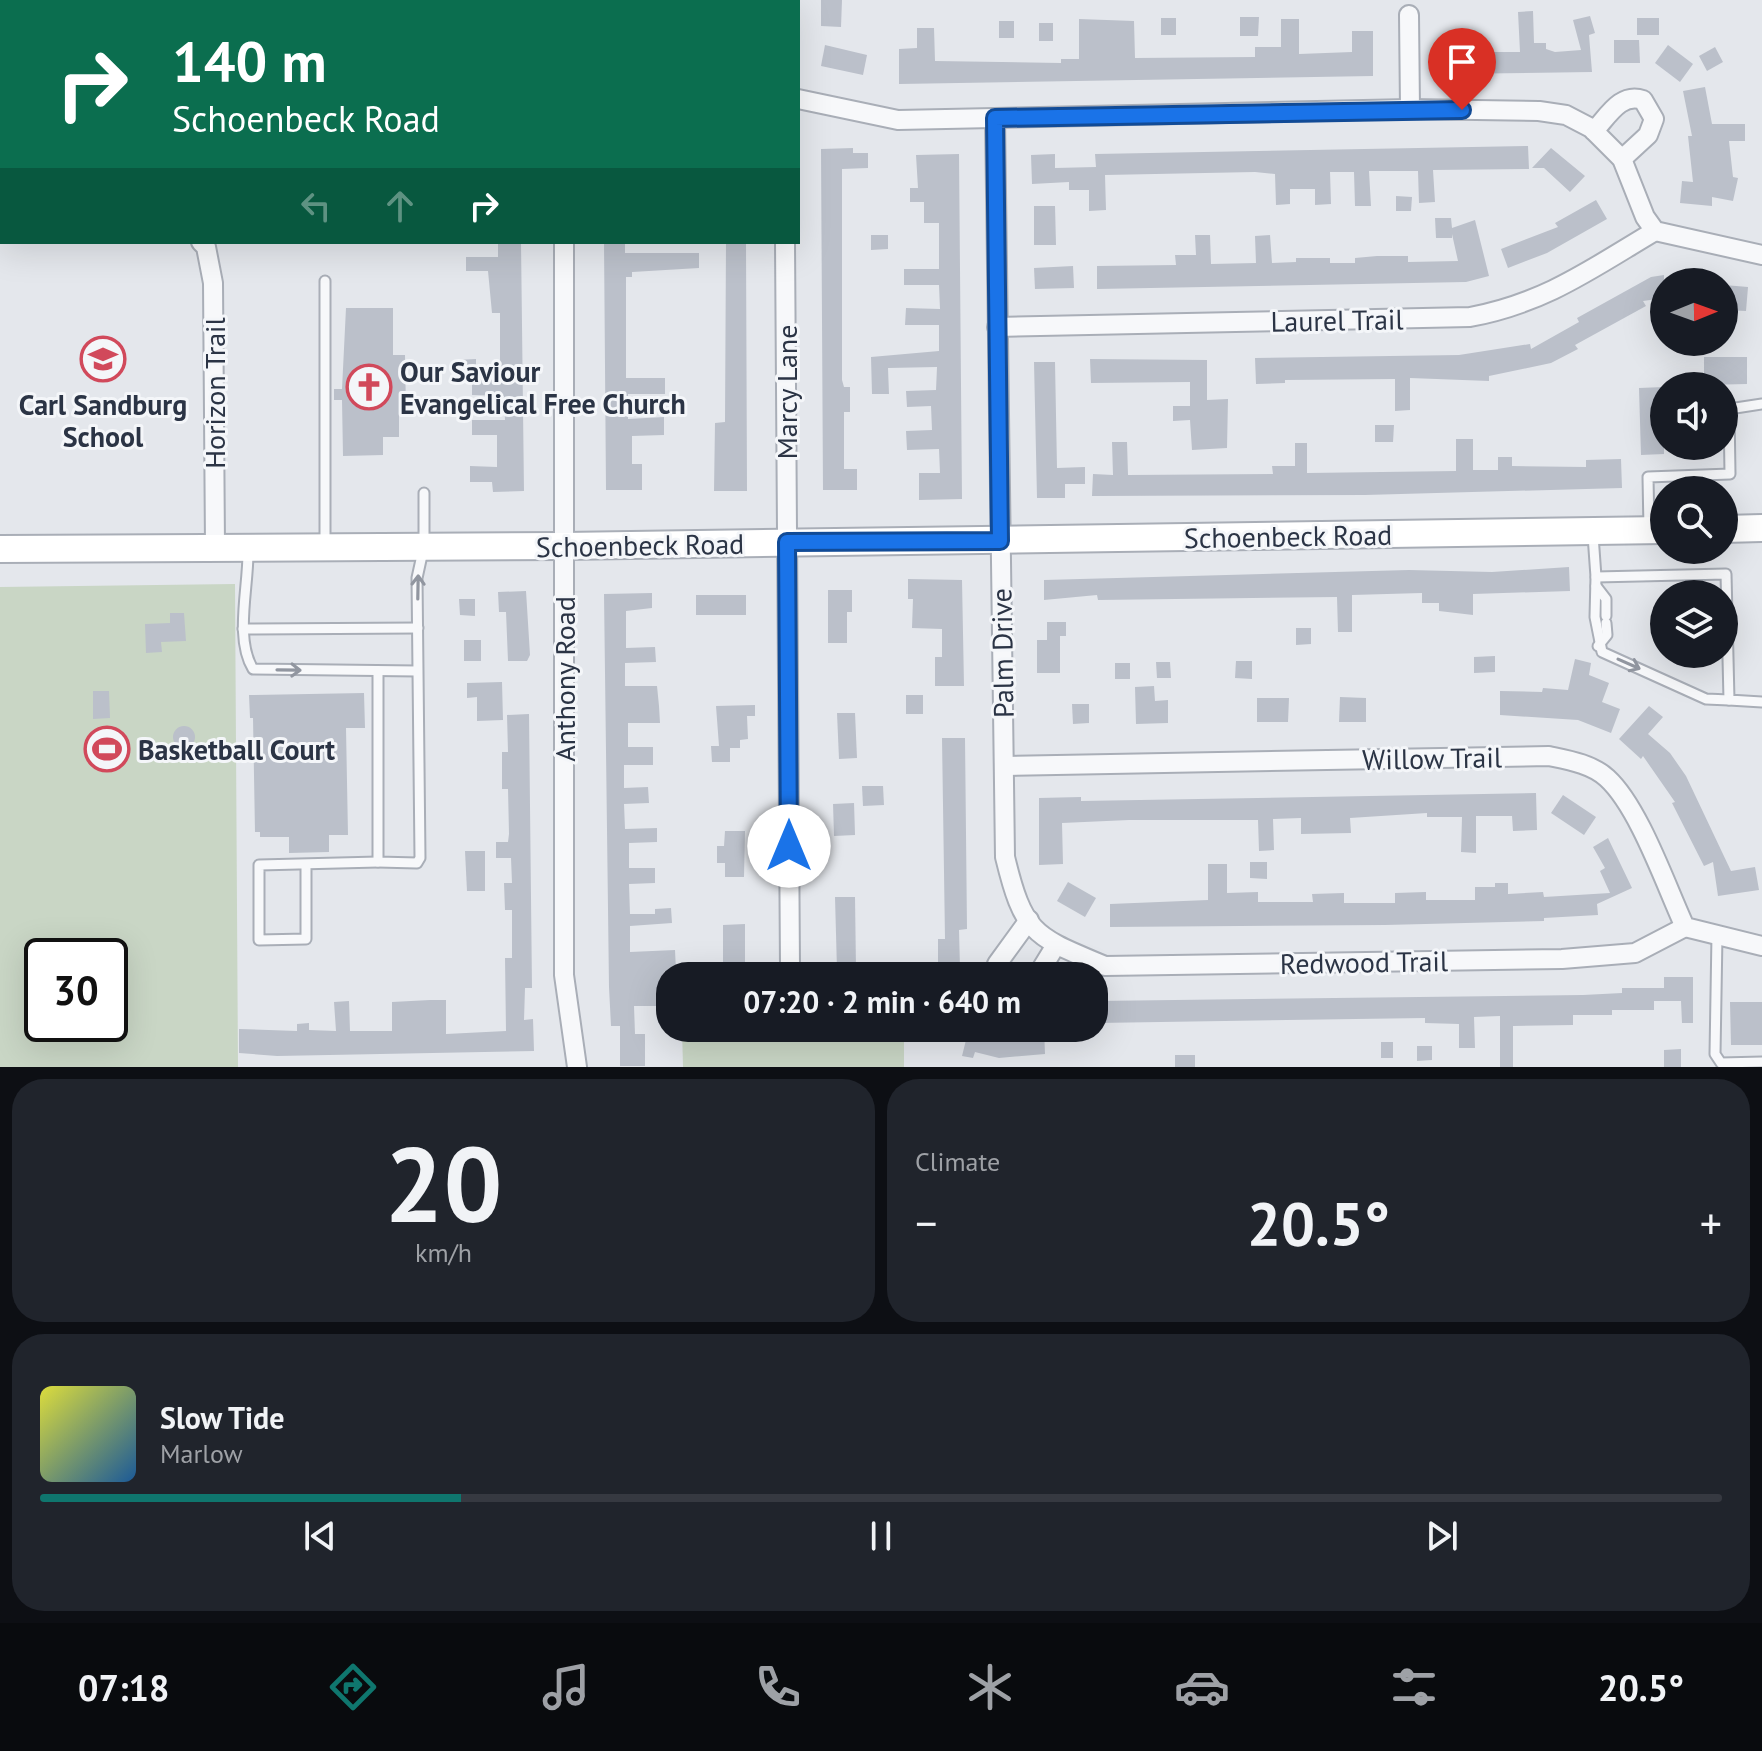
<!DOCTYPE html>
<html lang="en">
<head>
<meta charset="utf-8">
<style>
  body { margin:0; font-family:"PT Sans",sans-serif; background:#20242c; color:#f1f3f6; height:100vh; display:flex; flex-direction:column; font-size:30px; white-space:nowrap }
  * { box-sizing:border-box; margin:0 }
  p { font-size:26px; color:#9ea1a6 }
  .icon { flex:none; width:44px; height:44px; fill:none; stroke:currentColor; stroke-width:2; stroke-linecap:round; stroke-linejoin:round }
  .map { position:relative; height:1067px; overflow:hidden }
  .drawer { display:flex; flex-direction:column; gap:12px; padding:12px; background:#0d0f14; flex:1 }
  .drawer>* { flex:none }
  .top-card { position:absolute; left:0px; top:0px; width:800px; height:244px; box-shadow:0 8px 32px #0002; background:#0b6e4f; color:#fff; overflow:hidden }
  .needle { width:52px; rotate:89deg }
  .controls { position:absolute; left:1650px; top:268px; display:grid; gap:16px }
  .controls a { display:grid; place-items:center; width:88px; height:88px; border-radius:50%; background:#171b24; box-shadow:0 8px 32px #0002; font-size:40px }
  .speed { position:absolute; left:24px; top:938px; display:flex; gap:16px; font-size:40px; font-weight:700; text-align:center }
  .speed>* { display:grid; place-content:center; width:104px; height:104px; border-radius:50%; background:#171b24; box-shadow:0 8px 32px #0002; line-height:1 }
  .speed .limit { border:4px solid #111; border-radius:12px; background:#fff; color:#111 }
  .pin { position:absolute; display:grid; place-items:center; width:68px; height:68px; color:#fff; margin:-82px -34px; border-radius:50% 50% 50% 0; rotate:-45deg; box-shadow:0 0 8px #0007 }
  .pin .icon { rotate:45deg }
  .me { position:absolute; width:88px; margin:-44px; rotate:0deg; stroke-linejoin:round; filter:drop-shadow(0 0 6px #0008) }
  .turn { display:flex; align-items:center; gap:28px; height:168px; padding:0 40px; font-size:36px }
  .turn .icon { width:104px; height:104px; stroke-width:2.5 }
  .turn b { display:block; font-size:56px; line-height:68px }
  .lanes { display:flex; align-items:center; height:76px; padding:0 40px; background:#0003; justify-content:center; gap:40px; direction:ltr }
  .lanes .off { opacity:.35 }
  .big { font-size:60px; font-weight:700; line-height:1.1 }
  .drawer .tile { flex:1; display:flex; flex-direction:column; justify-content:center; gap:12px; min-width:0; padding:0 28px; border-radius:32px; background:#20242c }
  .drawer .dial { align-items:center; gap:0 }
  .dial b { font-size:104px; line-height:1 }
  .song { display:flex; align-items:center; gap:24px }
  .cover { width:96px; height:96px; border-radius:12px; background:linear-gradient(135deg,hsl(60 70% 55%),hsl(210 70% 35%)) }
  .played { height:8px; border-radius:4px; background:linear-gradient(90deg,#0f766e 25%,#363941 25%) }
  .keys { display:flex; justify-content:space-around; direction:ltr }
  .heat { display:flex; justify-content:space-between; align-items:center; font-size:44px; direction:ltr }
  .drawer .tiles { flex:1; display:grid; gap:12px; grid-template-columns:1fr 1fr }
  .tile:last-child { grid-column:span 2 }
  .trip { position:absolute; left:656px; top:962px; width:452px; height:80px; border-radius:32px; background:#171b24; box-shadow:0 8px 32px #0002; font-weight:700; line-height:80px; text-align:center }
  .tabs { display:flex; height:128px; justify-content:space-around; align-items:center; background:#090b0e; color:#9ea1a6 }
  .tabs .icon { width:56px; height:56px }
  .tabs .current { color:#0f766e }
  .tabs b { font-size:36px; color:#f1f3f6 }
  .map>svg:first-child { display:block }
  .built { fill:#d2d6de }
  .green { fill:#c9d6c5; fill-rule:evenodd }
  .building { fill:#bbc0ca }
  .lines { fill:none; stroke-linecap:round; stroke-linejoin:round }
  .lane-casing { stroke:#a9aeb7; stroke-width:13 }
  .street-casing { stroke:#a9aeb7; stroke-width:22 }
  .secondary-casing { stroke:#a9aeb7; stroke-width:30 }
  .lane { stroke:#f7f8fa; stroke-width:9 }
  .street { stroke:#f7f8fa; stroke-width:18 }
  .secondary { stroke:#fff; stroke-width:26 }
  .oneway { stroke:#9196a0 }
  .route-casing { stroke:#114b97; stroke-width:20 }
  .route { stroke:#1a73e8; stroke-width:14 }
  .labels { text-anchor:middle; dominant-baseline:central; stroke-width:6; stroke-linejoin:round; paint-order:stroke }
  .street-label { font-size:28px; fill:#2b3445; stroke:#f4f6f9 }
  .poi-label { font-size:28px; font-weight:bold; fill:#2b3445; stroke:#f4f6f9; text-anchor:start }
</style>
</head>
<body>
<div class="map">
<svg width="1762" height="1067" viewBox="0 0 1762 1067">
  <rect width="100%" height="100%" fill="#e4e7ec"/>
  <!-- built -->
  <rect class="built" x="4" y="0" width="446" height="2"/>
  <!-- green -->
  <g class="green">
    <rect x="156" y="0" width="222" height="2"/>
    <path d="M235 584 238 1067H0V587ZM42 956H110V1024H42Z"/>
    <path d="M682 1028H904V1067H683Z"/>
  </g>
  <!-- building -->
  <g class="building">
    <path d="M821 0H842L841 27 821 26Z"/>
    <path d="M1533 11 1534 43H1546V49L1555 52 1581 50 1573 20 1590 16 1595 33 1589 35 1592 72 1447 74 1448 52H1520L1518 12Z"/>
    <path d="M1240 17H1259L1258 36H1240Z"/>
    <rect x="1161" y="18" width="15" height="17"/>
    <rect x="1637" y="18" width="22" height="17"/>
    <path d="M1079 19 1134 21 1135 58 1255 57V47H1281V19H1299V54L1352 52V31H1373V76L899 84V49L917 48V28H934L935 61 1061 63V59H1079Z"/>
    <rect x="999" y="21" width="15" height="17"/>
    <rect x="1039" y="23" width="14" height="18"/>
    <path d="M1614 40H1639L1640 63H1614Z"/>
    <path d="M825 45 867 55 863 75 821 66Z"/>
    <path d="M1668 45 1693 64 1680 82 1655 63Z"/>
    <path d="M1715 47 1723 62 1707 71 1699 56Z"/>
    <path d="M1705 87 1712 124H1745V141H1729L1733 177 1738 178 1733 201 1712 197V206L1680 203 1682 181 1693 182 1688 136H1692L1683 91Z"/>
    <path d="M1528 146 1529 169 1433 170 1435 202 1419 203 1418 171H1369L1371 206H1355L1354 172H1330L1331 204 1315 205V189H1290V204L1276 205 1275 174 1255 172 1105 175 1106 210 1089 211V190H1069V182L1032 184 1031 155 1055 154V168L1096 167 1095 154Z"/>
    <path d="M853 148V153H868V168L842 169V380L844 387H850V412H844V469H857V490H823L821 149Z"/>
    <path d="M1551 148 1585 176 1570 192 1544 168H1532Z"/>
    <path d="M959 154 962 499 919 500V473H940L939 449 907 450 906 431 932 430 931 406 907 407 906 391 936 390 937 367 888 368 889 394H872L871 357 939 351V325H905L906 308 940 309 939 285H904V269H939V223H924V202H910V188H918L916 155Z"/>
    <path d="M1396 196 1412 197 1411 211H1396Z"/>
    <path d="M1596 200 1607 219 1547 253 1508 268 1501 249 1558 227 1555 223Z"/>
    <path d="M1034 206H1055L1056 245H1034Z"/>
    <path d="M1435 218H1451L1452 228 1475 220 1489 276 1466 282 1097 289V266L1176 265 1175 255H1196L1195 235H1210L1211 264 1256 263 1255 236 1270 235 1272 263 1296 262V258H1330V263H1355V258L1377 256H1408V262L1458 261 1452 234V238H1436Z"/>
    <path d="M871 235H888V249L871 250Z"/>
    <path d="M498 242H521L524 491 493 492 492 482H470V466L497 467V435H472V420H505L504 396 472 395V379L500 380V313H492L488 271H466V257H498Z"/>
    <path d="M604 242H625V253H699V268L632 272V277H626V378H665V394H628V419L664 417V435L632 436V464H642V490H606Z"/>
    <path d="M726 242H746L747 491H714L715 423 725 422Z"/>
    <path d="M1073 266 1074 288 1035 289 1034 268Z"/>
    <path d="M1664 275V298L1643 301 1646 306 1575 345 1578 349 1551 363 1489 376V381L1410 378V410L1395 411V379L1285 380V383L1256 384 1255 358 1459 355 1530 344 1531 349 1579 322 1577 318 1651 277Z"/>
    <path d="M1724 285 1748 287 1746 311 1724 310Z"/>
    <path d="M346 308H393V355H405L406 411H399V437H383V455L343 456 342 400H334V389H342Z"/>
    <path d="M1704 357H1747V384L1704 385Z"/>
    <path d="M476 359V374L458 375 457 360Z"/>
    <path d="M1090 359 1207 360V400L1228 399 1227 448 1192 450 1190 420 1173 421V406H1190V382L1091 383Z"/>
    <path d="M1034 362H1055L1057 468 1085 467V484H1065V498H1037Z"/>
    <path d="M1664 387V454L1641 455 1639 388Z"/>
    <path d="M1375 425H1394L1393 442H1375Z"/>
    <path d="M1456 439H1473V470H1498V457H1512V466L1586 467V460L1621 459 1622 488 1365 495 1092 496 1093 474 1113 475 1112 442H1127L1128 475 1273 474 1272 466H1295V443H1307V473L1456 471Z"/>
    <path d="M1569 567 1570 591 1473 594V615L1439 611V603H1422V593L1352 595V632H1338L1337 597 1098 600 1097 595 1044 600V580L1409 570 1492 572Z"/>
    <path d="M908 579 962 580 964 686H935V657H942V629L912 628 913 599H908Z"/>
    <path d="M828 590H852V612H847V643H828Z"/>
    <path d="M526 591 530 655 527 661H508L506 612H499L498 592Z"/>
    <path d="M652 593V608L626 611V648L655 647 656 662 625 663V686H657L659 706 660 723H628V747H653V765H624V788L648 787 649 803 624 804 625 829 657 828V842L629 843V868H655V883L629 884 630 914H655V909L671 908 672 923 630 926V952L675 950 676 971H664V1006H634L635 1034H645V1066H620V1026H611L609 987 604 594Z"/>
    <rect x="696" y="595" width="50" height="20"/>
    <path d="M459 599H475V616L460 615Z"/>
    <path d="M170 613H184L186 641 161 642 162 652 146 653 145 624 170 623Z"/>
    <path d="M1047 622H1066V636H1060V673H1037V640H1047Z"/>
    <path d="M1296 628H1311V644L1296 645Z"/>
    <rect x="464" y="640" width="17" height="21"/>
    <path d="M1495 656V672L1474 673V657Z"/>
    <path d="M1575 659 1591 663 1589 675 1609 683 1602 702 1620 709 1611 733 1578 720 1500 715V691L1542 692 1543 688 1568 690Z"/>
    <path d="M1236 661H1252V679L1235 678Z"/>
    <path d="M1156 662H1170L1171 678H1157Z"/>
    <rect x="1115" y="663" width="15" height="16"/>
    <path d="M502 682 503 720 477 721V697L467 698V683Z"/>
    <path d="M1154 686 1155 701 1168 700V723L1136 724 1135 687Z"/>
    <path d="M93 691H109L110 718 93 719Z"/>
    <path d="M364 693 365 728H346L348 835H329V852L289 853V837H260V832H255L253 718H250L249 695Z"/>
    <rect x="906" y="695" width="17" height="19"/>
    <path d="M1340 697 1366 698V722H1339Z"/>
    <path d="M1257 698H1289L1288 722H1257Z"/>
    <path d="M1072 704H1089V723L1073 724Z"/>
    <path d="M755 705V716H747L748 739 740 740V748H730V762H712L711 746H719L716 706Z"/>
    <path d="M1649 706 1663 717 1648 734 1670 753 1686 776 1731 871 1755 867 1759 890 1718 896 1713 862 1704 866 1672 803 1675 802 1643 756 1641 759 1619 739Z"/>
    <path d="M837 713H855L857 758 839 759Z"/>
    <path d="M529 714 532 988H525L524 1020 533 1019 534 1051 277 1056 239 1053V1029L297 1031V1024L309 1023V1030L336 1031 334 1002 349 1001 350 1031H392V1002L430 1000H446V1034L506 1031 505 958H512V910H505L504 883H512L511 858H496V842H508L509 834 508 789H502V752H508L507 715Z"/>
    <circle cx="184" cy="737" r="11"/>
    <path d="M942 738H965L967 929 959 930 960 968 938 969V939H945Z"/>
    <path d="M862 786H883L884 805 863 806Z"/>
    <path d="M1536 793 1537 830 1513 831 1512 816H1476V853L1461 852 1462 817H1427V813L1350 818 1351 833 1301 834V818L1273 819 1274 850 1259 851 1258 820H1129L1062 823 1063 864 1039 865V798L1081 797V801Z"/>
    <path d="M1563 795 1596 817 1584 835 1551 813Z"/>
    <path d="M854 803 855 835 834 836 833 804Z"/>
    <path d="M725 831H745L744 877H725V863H717V846H724Z"/>
    <path d="M1608 838 1632 888 1597 904 1598 915 1544 918V921L1385 925 1110 927V904L1208 900V864H1227V893L1258 892V902H1313L1312 894 1344 893V903H1395V893L1426 892V900H1475V887H1495V883H1508V894L1543 892 1544 897 1610 893 1600 871 1605 868 1593 847Z"/>
    <path d="M465 851H485V891H467Z"/>
    <path d="M1250 862H1267V879L1250 878Z"/>
    <path d="M1068 882 1096 898 1085 917 1057 901Z"/>
    <path d="M835 897H855L856 970H837Z"/>
    <path d="M745 924V970H723V925Z"/>
    <path d="M935 963V974L911 975 910 964Z"/>
    <path d="M1664 977H1693V1023H1682L1681 1001H1654V1010H1612V1015H1573V1025L1513 1026V1067H1500V1016L1474 1017 1475 1048H1459V1024L1425 1023V1018L1097 1023V1001L1583 995 1622 993V988H1664Z"/>
    <path d="M1730 1002H1762V1045H1731Z"/>
    <path d="M969 1028H990L987 1041 1023 1039V1028H1044L1045 1054 999 1058 975 1052 973 1058 962 1056Z"/>
    <rect x="1381" y="1042" width="12" height="16"/>
    <path d="M1417 1046H1432V1060L1417 1061Z"/>
    <path d="M1681 1049V1067H1664V1050Z"/>
    <rect x="1175" y="1055" width="20" height="12"/>
  </g>
  <g class="lines">
    <!-- lane casing -->
    <g class="lane-casing">
      <g id="lane">
        <path d="M1649 529 1648 477 1730 474 1729 409 1762 404"/>
        <path d="M1593 535 1596 577 1726 574 1729 700 1762 702"/>
        <path d="M325 546V281"/>
        <path d="M248 549C249 586 234 638 253 669L417 671"/>
        <path d="M1596 577 1595 617 1602 652 1706 699 1729 700"/>
        <path d="M1596 586 1606 599V616"/>
        <path d="M243 629 418 628"/>
        <path d="M1598 646 1607 635 1606 623"/>
        <path d="M378 671V862L417 863 420 858 417 578 424 546V493"/>
        <path d="M306 864V939L259 940V865L378 862"/>
        <path d="M1717 935 1715 1054 1721 1063 1762 1062"/>
      </g>
    </g>
    <!-- street casing -->
    <g class="street-casing">
      <g id="street">
        <path d="M563 0V2"/>
        <path d="M783 0V2"/>
        <path d="M1409 15 1410 109"/>
        <path d="M798 99 898 120 1410 109 1539 111 1566 115 1591 128 1622 159 1645 217 1655 231 1762 255"/>
        <path d="M995 118 1005 857C1024 935 1034 936 1105 966L1562 959 1635 953 1685 927"/>
        <path d="M1594 131C1608 116 1621 92 1643 100L1654 119 1648 135 1622 159"/>
        <path d="M201 242 206 247 213 283 215 546"/>
        <path d="M564 242V975L577 1067"/>
        <path d="M785 242 790 967"/>
        <path d="M997 327 1470 317C1545 303 1591 269 1655 231"/>
        <path d="M1004 766 1549 756C1568 760 1592 764 1607 778 1639 807 1666 886 1685 927L1762 946"/>
        <path d="M997 976V964L1029 920"/>
        <path d="M1037 976 1056 945"/>
      </g>
    </g>
    <!-- secondary casing -->
    <g class="secondary-casing">
      <g id="secondary">
        <path d="M1724 529 1762 528"/>
        <path d="M0 549 564 546 1664 530"/>
      </g>
    </g>
    <!-- lane -->
    <use href="#lane" class="lane"/>
    <!-- street -->
    <use href="#street" class="street"/>
    <!-- secondary -->
    <use href="#secondary" class="secondary"/>
  </g>
  <!-- one-way arrows -->
  <defs><path id="oneway-shaft" d="M-6 0H5M1.5-3L5.5 0L1.5 3" fill="none" stroke-width="1.6" stroke-linecap="round" stroke-linejoin="round" transform="scale(2)"/></defs>
  <g class="oneway">
    <use href="#oneway-shaft" transform="translate(418 587) rotate(-89)"/>
    <use href="#oneway-shaft" transform="translate(1629 664) rotate(24)"/>
    <use href="#oneway-shaft" transform="translate(289 670) rotate(1)"/>
  </g>
  <g class="lines">
    <!-- route casing -->
    <g class="route-casing">
      <path id="route" d="M789 846 787 542 1000 541 995 118 1462 110"/>
    </g>
    <!-- route -->
    <use href="#route" class="route"/>
  </g>
  <!-- icons -->
  <defs>
    <g id="school-ring" transform="scale(2.3)"><circle r="9.5" fill="#f4f6f9" stroke="#d1495b" stroke-width="1.5"/><path d="M0-5L7-2L0 1L-7-2ZM-4 1L0 2.5L4 1V4Q0 6-4 4Z" fill="#d1495b"/></g>
    <g id="church-ring" transform="scale(2.3)"><circle r="9.5" fill="#f4f6f9" stroke="#d1495b" stroke-width="1.5"/><path d="M-1.2-6h2.4v3.5h3.3v2.4h-3.3V6h-2.4V-.1h-3.3v-2.4h3.3Z" fill="#d1495b"/></g>
    <g id="stadium-ring" transform="scale(2.3)"><circle r="9.5" fill="#f4f6f9" stroke="#d1495b" stroke-width="1.5"/><path d="M0-5a6.5 5 0 1 0 0 10a6.5 5 0 1 0 0-10ZM-3.5-1.8h7v3.6h-7Z" fill="#d1495b"/></g>
  </defs>
  <g fill-rule="evenodd">
    <use href="#school-ring" x="103" y="359"/>
    <use href="#church-ring" x="369" y="387"/>
    <use href="#stadium-ring" x="107" y="749"/>
  </g>
  <g class="labels">
    <!-- street labels -->
    <g class="street-label">
      <text transform="translate(1337 320) rotate(-1)">Laurel Trail</text>
      <text transform="translate(786 392) rotate(-90)">Marcy Lane</text>
      <text transform="translate(214 393) rotate(-90)">Horizon Trail</text>
      <text transform="translate(1288 536) rotate(-1)">Schoenbeck Road</text>
      <text transform="translate(640 545) rotate(-1)">Schoenbeck Road</text>
      <text transform="translate(1002 653) rotate(-91)">Palm Drive</text>
      <text transform="translate(564 679) rotate(-90)">Anthony Road</text>
      <text transform="translate(1432 758) rotate(-1)">Willow Trail</text>
      <text transform="translate(1364 962) rotate(-1)">Redwood Trail</text>
    </g>
    <!-- poi labels -->
    <g class="poi-label">
      <text x="400" y="371">Our Saviour<tspan x="400" dy="32">Evangelical Free Church</tspan></text>
      <text x="103" y="404" text-anchor="middle">Carl Sandburg<tspan x="103" dy="32">School</tspan></text>
      <text x="138" y="749">Basketball Court</text>
    </g>
  </g>
</svg>
<div class="controls">
<a><svg class="needle" viewBox="-14 -14 28 28"><path d="M0-13l5 13h-10z" fill="#e53935"/><path d="M0 13l5-13h-10z" fill="#9ea1a6"/></svg></a>
<a><svg class="icon" aria-label="sound" viewBox="0 0 24 24"><path d="M4 9h4l5-4v14l-5-4H4zM17 9q2 3 0 6"/></svg></a>
<a><svg class="icon" aria-label="search" viewBox="0 0 24 24"><circle cx="10" cy="10" r="6"/><path d="M15 15l6 6"/></svg></a>
<a><svg class="icon" aria-label="layers" viewBox="0 0 24 24"><path d="M12 4l9 5-9 5-9-5zM3 14l9 5 9-5"/></svg></a>
</div>
<div class="speed"><div class="limit">30</div></div>
<div class="pin" style="left:1462px;top:110px;background:#d93025"><svg class="icon" aria-label="arrive" viewBox="0 0 24 24"><path d="M6 21V4h12l-3 4 3 4H6"/></svg></div>
<svg class="me" style="left:789px;top:846px" viewBox="-20 -20 40 40"><circle r="19" fill="#fff"/><path d="M0-13L10 11 0 6-10 11z" fill="#1a73e8"/></svg>
<div class="trip">07:20 · 2 min · 640 m</div>
<div class="top-card">
<div class="turn"><svg class="icon" aria-label="right" viewBox="0 0 24 24"><path d="M7 20v-9h11M14 6l5 5-5 5"/></svg><div><b>140 m</b>Schoenbeck Road</div></div>
<div class="lanes"><svg class="icon off" aria-label="left" viewBox="0 0 24 24"><path d="M17 20v-9H6M10 6l-5 5 5 5"/></svg><svg class="icon off" aria-label="ahead" viewBox="0 0 24 24"><path d="M12 20V5M6 11l6-6 6 6"/></svg><svg class="icon" aria-label="right" viewBox="0 0 24 24"><path d="M7 20v-9h11M14 6l5 5-5 5"/></svg></div>
</div>
</div>
<section class="drawer">
<div class="tiles">
<div class="tile dial"><b>20</b><p>km/h</p></div>
<div class="tile"><p>Climate</p>
<div class="heat"><a>−</a><b class="big">20.5°</b><a>+</a></div>
</div>
<div class="tile">
<div class="song"><i class="cover"></i><div><b>Slow Tide</b><p>Marlow</p></div></div>
<div class="played"></div>
<div class="keys"><svg class="icon" aria-label="previous" viewBox="0 0 24 24"><path d="M18 5L8 12l10 7zM5 5v14"/></svg><svg class="icon" aria-label="pause" viewBox="0 0 24 24"><path d="M8 5v14M16 5v14"/></svg><svg class="icon" aria-label="next" viewBox="0 0 24 24"><path d="M6 5l10 7-10 7zM19 5v14"/></svg></div>
</div>
</div>
</section>
<nav class="tabs">
<b>07:18</b>
<svg class="icon current" aria-label="directions" viewBox="0 0 24 24"><path d="M12 3l9 9-9 9-9-9zM9 14v-3h6M13 9l2 2-2 2"/></svg>
<svg class="icon" aria-label="music" viewBox="0 0 24 24"><path d="M9 18V5l10-2v13"/><circle cx="6" cy="18" r="3"/><circle cx="16" cy="16" r="3"/></svg>
<svg class="icon" aria-label="phone" viewBox="0 0 24 24"><path d="M5 4h4l2 5-3 2q2 4 5 5l2-3 5 2v4C11 20 4 13 5 4z"/></svg>
<svg class="icon" aria-label="climate" viewBox="0 0 24 24"><path d="M12 3v18M4 7l16 10M4 17L20 7"/></svg>
<svg class="icon" aria-label="car" viewBox="0 0 24 24"><path d="M5 17H2v-5l4-1 3-4h7l3 4 3 1v5h-3M9 17h6M6 11h13"/><circle cx="7" cy="17" r="2"/><circle cx="17" cy="17" r="2"/></svg>
<svg class="icon" aria-label="filters" viewBox="0 0 24 24"><path d="M4 7h16M4 17h16"/><circle cx="9" cy="7" r="2"/><circle cx="15" cy="17" r="2"/></svg>
<b>20.5°</b>
</nav>
</body>
</html>
